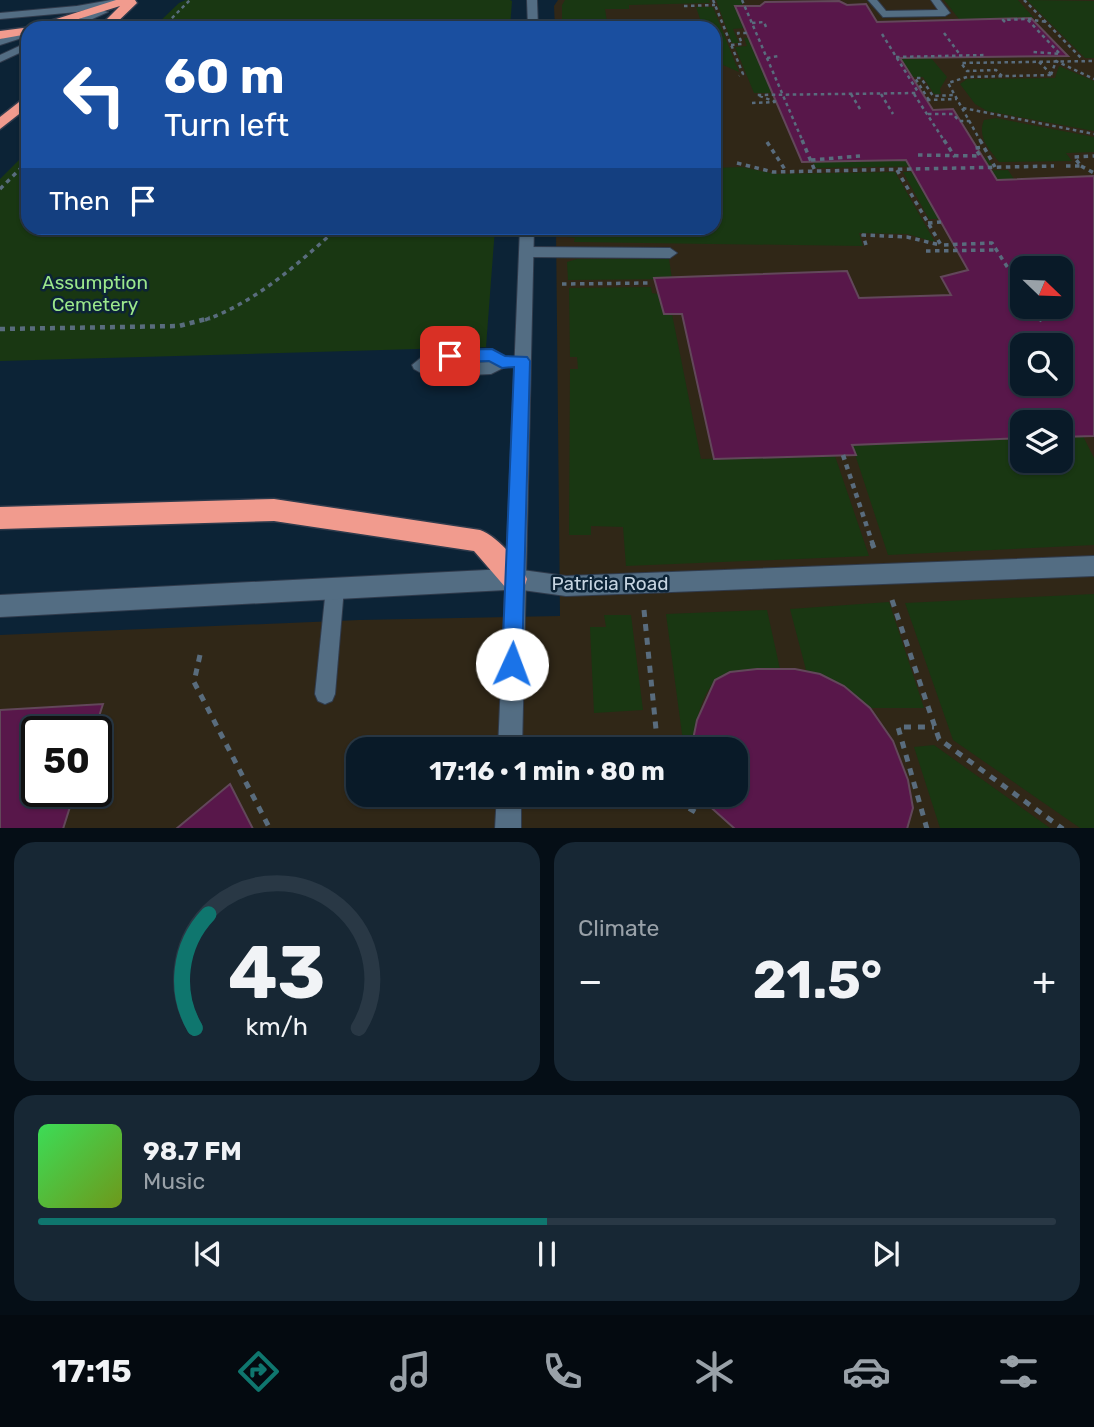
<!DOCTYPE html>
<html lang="en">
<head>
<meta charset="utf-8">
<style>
  body { margin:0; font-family:Rubik,sans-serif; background:#172734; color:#f1f3f6; height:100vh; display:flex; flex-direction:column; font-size:26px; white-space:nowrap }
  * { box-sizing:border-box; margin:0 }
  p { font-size:23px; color:#99a1a8 }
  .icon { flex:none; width:38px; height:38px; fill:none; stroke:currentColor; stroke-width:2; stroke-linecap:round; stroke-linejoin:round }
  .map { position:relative; height:828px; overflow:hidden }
  .details { display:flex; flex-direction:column; gap:14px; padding:14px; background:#050e16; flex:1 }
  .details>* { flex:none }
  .banner { position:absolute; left:21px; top:21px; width:700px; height:214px; border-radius:21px; box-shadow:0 2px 5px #0004,0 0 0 2px #293845; background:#1a4fa0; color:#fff; overflow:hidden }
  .needle { width:46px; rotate:113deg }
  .controls { position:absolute; left:1010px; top:256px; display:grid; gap:14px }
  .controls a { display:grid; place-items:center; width:63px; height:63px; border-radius:14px; background:#091a28; box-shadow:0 2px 5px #0004,0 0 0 2px #293845; font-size:35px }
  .speed { position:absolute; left:21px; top:716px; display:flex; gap:14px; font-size:35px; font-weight:700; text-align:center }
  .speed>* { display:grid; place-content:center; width:91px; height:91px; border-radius:50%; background:#091a28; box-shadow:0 2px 5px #0004,0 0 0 2px #293845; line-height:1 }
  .speed .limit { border:4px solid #111; border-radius:10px; background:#fff; color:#111 }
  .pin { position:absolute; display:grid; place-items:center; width:60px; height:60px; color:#fff; margin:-30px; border-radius:14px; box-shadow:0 4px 10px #0006 }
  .me { position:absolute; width:77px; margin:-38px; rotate:2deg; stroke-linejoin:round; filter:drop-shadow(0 0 5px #0008) }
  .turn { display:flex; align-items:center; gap:24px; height:147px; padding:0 28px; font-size:32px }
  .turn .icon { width:91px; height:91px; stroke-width:2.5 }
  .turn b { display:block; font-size:49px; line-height:60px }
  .then { display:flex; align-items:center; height:66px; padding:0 28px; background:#0003; gap:14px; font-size:26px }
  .big { font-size:52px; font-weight:700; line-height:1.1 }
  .details .widget { flex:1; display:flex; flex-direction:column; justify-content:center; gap:10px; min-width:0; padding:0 24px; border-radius:21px; background:#172734 }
  .details .dial { align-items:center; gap:0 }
  .dial svg { height:182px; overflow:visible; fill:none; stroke:#293845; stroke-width:7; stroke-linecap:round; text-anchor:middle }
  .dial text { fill:#f1f3f6; stroke:none }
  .song { display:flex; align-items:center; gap:21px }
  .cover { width:84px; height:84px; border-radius:10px; background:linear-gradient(135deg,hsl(130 70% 55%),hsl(80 70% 35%)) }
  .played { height:7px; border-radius:4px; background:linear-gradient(90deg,#0f766e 50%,#293845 50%) }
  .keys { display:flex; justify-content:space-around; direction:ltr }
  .heat { display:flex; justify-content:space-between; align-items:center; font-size:38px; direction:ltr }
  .details .tiles { flex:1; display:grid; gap:14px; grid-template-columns:1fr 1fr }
  .widget:last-child { grid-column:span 2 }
  .trip { position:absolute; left:346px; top:737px; width:402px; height:70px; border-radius:21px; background:#091a28; box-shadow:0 2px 5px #0004,0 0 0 2px #293845; font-weight:700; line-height:70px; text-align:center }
  .tab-bar { display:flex; height:112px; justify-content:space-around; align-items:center; background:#040a10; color:#99a1a8 }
  .tab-bar .icon { width:49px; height:49px }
  .tab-bar .on { color:#0f766e }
  .tab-bar b { font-size:32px; color:#f1f3f6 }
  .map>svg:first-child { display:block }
  .education { fill:#302717; fill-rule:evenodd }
  .green { fill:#193712 }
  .building { fill:#58174a; stroke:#62475a; stroke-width:2; fill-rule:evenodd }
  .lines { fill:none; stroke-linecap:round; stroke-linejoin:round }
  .lane-casing { stroke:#303b4c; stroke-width:2 }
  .street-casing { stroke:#303b4c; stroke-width:2 }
  .secondary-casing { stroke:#303b4c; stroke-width:2 }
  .highway-casing { stroke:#303b4c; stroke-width:3 }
  .path-far3 { stroke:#596c7d; stroke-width:2.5; stroke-dasharray:3.5 3.5; stroke-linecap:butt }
  .path-far2 { stroke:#596c7d; stroke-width:3.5; stroke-dasharray:4.5 4.5; stroke-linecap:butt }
  .path-far1 { stroke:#596c7d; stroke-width:4.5; stroke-dasharray:5 5; stroke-linecap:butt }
  .path { stroke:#596c7d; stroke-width:5; stroke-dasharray:7 7; stroke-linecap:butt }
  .lane { fill:#536d83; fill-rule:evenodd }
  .street { fill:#536d83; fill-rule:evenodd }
  .secondary { fill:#536d83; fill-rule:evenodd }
  .highway { fill:#f19b8e; fill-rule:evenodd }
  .route { fill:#1a73e8; stroke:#114b97; stroke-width:2 }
  .labels { text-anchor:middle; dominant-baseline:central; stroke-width:5; stroke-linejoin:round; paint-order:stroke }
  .park-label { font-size:19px; fill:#9be78c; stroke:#0c2336 }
  .street-label { font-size:19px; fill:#c6d4e1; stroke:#0c2336 }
</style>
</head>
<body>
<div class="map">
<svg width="1094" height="829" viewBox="0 0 1094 829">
  <rect width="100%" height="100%" fill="#0c2336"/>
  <!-- education -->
  <path class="education" d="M558 0H1094V828H0V635L359 620 560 616 556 228H714V28H555L554 6ZM1022 268H1060V306H1022ZM1022 345H1060V383H1022ZM1022 422H1060V460H1022ZM37 732H96V791H37ZM359 749H737V794H359Z"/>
  <!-- green -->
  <g class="green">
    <path d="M186 0H510L512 1 510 28H153L179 3Z"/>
    <path d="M565 0H709L711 3 629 5V9H605L608 28H562V5Z"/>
    <path d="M716 0H741L743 6 735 7 744 28 733 29 739 43H732Z"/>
    <path d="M944 0H1018L1034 18 959 19Z"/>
    <path d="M1027 0 1094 1V58H1085Z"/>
    <path d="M696 7H713L739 72 716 62 714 28H703Z"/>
    <path d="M744 38H749L772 93H754L735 47 747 46Z"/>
    <path d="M900 58H931L947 77 940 89 941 94H934L923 77H912Z"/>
    <path d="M1059 66 1094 81V131L987 111 975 104 960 84 967 79 1055 78Z"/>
    <path d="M996 118 1094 137V152L1066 153 1072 161 999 162C989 149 977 137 984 120Z"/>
    <path d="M28 151V228H495L486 347 0 361V179Z"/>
    <path d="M987 158 992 165 816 168 813 162Z"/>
    <path d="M742 167 775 174 895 172 935 242 907 234 859 233 863 246 574 242 575 238 567 237V228H714V168Z"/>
    <path d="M1008 170 1014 179 920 182 939 219H929L903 172Z"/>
    <path d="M577 259H669L672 279 568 280 567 262Z"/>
    <path d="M651 287 652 293 658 294 664 314H672L701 459 835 456 869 556 626 566 623 527 591 526V535H569L570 369H578L577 357H570L569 288Z"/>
    <path d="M1083 436 1094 458V545L888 555 852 445 1022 438V460H1060L1061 437Z"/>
    <path d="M1094 594V828H1080L953 740 905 603Z"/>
    <path d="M889 602 924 708H870L844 686 806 670 790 609Z"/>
    <path d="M767 610 780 669C708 670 705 680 691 749H684L666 614Z"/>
    <path d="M604 615H631L643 710 594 713 590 627H606Z"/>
    <path d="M934 745 1050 828H940L914 747Z"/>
  </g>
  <!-- building -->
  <g class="building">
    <path d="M839 1 847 5 866 4 877 22 1031 18 1068 56 900 58 933 110 953 109 997 180 1094 176V436L1060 437V422H1022V438L852 445 856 455 714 459 682 314H664L654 278 847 271 859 298 951 295 941 277 968 270 906 160 802 162 735 6H760L765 2ZM1022 268H1060V306H1022ZM1022 345H1060V383H1022Z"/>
    <path d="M757 669H795L820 674 844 686 870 708 893 741 908 780 913 808 907 829H735L696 794H737V749H691L697 720 715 680 730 672Z"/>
    <path d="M103 704 94 732H37V791H75L63 829H0V710Z"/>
    <path d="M230 784 253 829H176Z"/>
  </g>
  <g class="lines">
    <!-- lane casing -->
    <g class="lane-casing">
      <g id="lane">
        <path d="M111 0H130L77 12 0 19V13L77 6Z"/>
        <path d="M868 0H877L886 11 938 10 931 0H940L950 13 945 16 883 17Z"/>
        <path d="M100 10 108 12 72 28H59Z"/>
        <path d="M28 30V36L0 45V39Z"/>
        <path d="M28 42V49L0 62V55Z"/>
        <path d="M526 247 670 248 677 253 670 258 526 257 519 252Z"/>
        <path d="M492 349 507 358 509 362 507 366 491 374 428 377 414 369 412 365 429 351ZM490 361 489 362 430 365 432 363Z"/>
        <path d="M335 579 342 581 344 588 335 694 332 701 325 704 318 701 315 694 326 588 328 581Z"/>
      </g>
    </g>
    <!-- street casing -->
    <g class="street-casing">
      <path id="street" d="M1094 556V576L566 596 515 589 508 586 505 579 508 572 515 569 566 576Z"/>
    </g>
    <!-- secondary casing -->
    <g class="secondary-casing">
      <g id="secondary">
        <path d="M527 0H537L538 28H528Z"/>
        <path d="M520 228H534L522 749H498L505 590 0 617V595L506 569Z"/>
        <path d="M497 794H521V829H495Z"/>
      </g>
    </g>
    <!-- highway casing -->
    <g class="highway-casing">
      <g id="highway">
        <path d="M116 0H135L137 3 111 28H98L120 6 50 28H28V34L0 39V31L31 27Z"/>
        <path d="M28 95V107L0 129V117Z"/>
        <path d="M274 499 480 530C497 536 520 562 527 579L524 588 515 591 506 588 474 551 274 521 0 529V507Z"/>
      </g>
    </g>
    <!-- path-far3 -->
    <g class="path-far3">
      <path d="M713 0 743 74 739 76"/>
      <path d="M742 0 803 142"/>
      <path d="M1024 0 1083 60"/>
      <path d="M684 6 715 5"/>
      <path d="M1028 19 1046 22"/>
      <path d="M1005 22 1003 20 1027 19 1060 54 1033 52"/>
      <path d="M752 23 764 22 766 27"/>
      <path d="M162 28 190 0"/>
      <path d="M944 33 961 56"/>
      <path d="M882 34 918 92"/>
      <path d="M731 45 742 44 738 33H747"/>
      <path d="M896 57 986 55"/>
      <path d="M767 58 779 56"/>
      <path d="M1039 62 1051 74"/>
      <path d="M1051 75 1056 61 1094 79"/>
      <path d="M1002 76 996 70 967 71 961 63 1094 61"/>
      <path d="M851 94 860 109"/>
      <path d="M881 94 893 114"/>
      <path d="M914 94 945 142"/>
      <path d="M927 100 957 99"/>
      <path d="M929 100 915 78H921L933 96 955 95"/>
      <path d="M776 102 757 95 918 93"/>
      <path d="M752 103 775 102"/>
      <path d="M963 108 1094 134"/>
      <path d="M928 114H953L959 121H970"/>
      <path d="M981 142 948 83 967 77 1051 75"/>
    </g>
    <!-- path-far2 -->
    <g class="path-far2">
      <path d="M802 140 815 171"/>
      <path d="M944 140 955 157"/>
      <path d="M980 140 995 167"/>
      <path d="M767 142 786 171"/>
      <path d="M918 155 980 156 975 148 984 147"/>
      <path d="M811 160 860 156"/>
      <path d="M737 163 773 172 1054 166"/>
      <path d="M1066 166H1081L1074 157 1094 156"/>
      <path d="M1081 166 1094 173"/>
      <path d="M897 170 941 245 992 243 1022 290"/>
      <path d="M0 189 28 161"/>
      <path d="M928 223 941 222"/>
      <path d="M866 245 863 235 907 237 940 245"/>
      <path d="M926 251 996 250"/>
      <path d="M562 284 649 283"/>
      <path d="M1032 306 1041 320"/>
      <path d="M205 320C258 301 296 265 338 228"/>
    </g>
    <!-- path-far1 -->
    <g class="path-far1">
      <path d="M1040 318 1042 321"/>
      <path d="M0 329 179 326 210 318"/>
      <path d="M843 455 873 545"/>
    </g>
    <!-- path -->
    <g class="path">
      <path d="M872 543 874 548"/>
      <path d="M892 600 939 739 1063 829"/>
      <path d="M644 610 658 749"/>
      <path d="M200 655 194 682 270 829"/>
      <path d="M665 794 697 813"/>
      <path d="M927 829 898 727H934"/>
    </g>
    <!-- lane -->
    <use href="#lane" class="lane"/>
    <!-- street -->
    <use href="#street" class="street"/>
    <!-- secondary -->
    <use href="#secondary" class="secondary"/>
    <!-- highway -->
    <use href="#highway" class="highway"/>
  </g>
  <!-- route -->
  <path class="route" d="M492 349 505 356 527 357 530 361 522 664 519 671 512 674 505 671 502 664 514 367 502 368 489 361 450 362 442 356 450 350Z"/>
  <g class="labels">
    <!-- park labels -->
    <g class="park-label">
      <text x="95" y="282">Assumption<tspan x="95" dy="22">Cemetery</tspan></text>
    </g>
    <!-- street labels -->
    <g class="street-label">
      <text x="610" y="583">Patricia Road</text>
    </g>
  </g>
</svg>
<div class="controls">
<a><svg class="needle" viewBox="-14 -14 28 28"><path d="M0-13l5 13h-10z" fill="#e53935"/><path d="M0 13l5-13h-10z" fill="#99a1a8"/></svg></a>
<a><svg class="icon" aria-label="search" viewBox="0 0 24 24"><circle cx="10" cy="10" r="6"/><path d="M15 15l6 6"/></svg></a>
<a><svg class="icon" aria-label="layers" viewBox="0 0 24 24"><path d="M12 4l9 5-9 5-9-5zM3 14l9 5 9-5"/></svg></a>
</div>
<div class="speed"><div class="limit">50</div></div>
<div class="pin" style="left:450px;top:356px;background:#d93025"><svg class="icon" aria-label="arrive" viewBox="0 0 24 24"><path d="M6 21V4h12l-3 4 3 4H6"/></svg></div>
<svg class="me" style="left:512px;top:664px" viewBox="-20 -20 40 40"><circle r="19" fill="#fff"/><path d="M0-13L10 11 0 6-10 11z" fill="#1a73e8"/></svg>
<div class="trip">17:16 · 1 min · 80 m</div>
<div class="banner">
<div class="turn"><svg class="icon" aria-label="left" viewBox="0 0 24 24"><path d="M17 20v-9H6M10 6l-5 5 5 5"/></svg><div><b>60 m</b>Turn left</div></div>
<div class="then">Then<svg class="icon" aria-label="arrive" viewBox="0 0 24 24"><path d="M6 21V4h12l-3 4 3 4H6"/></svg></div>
</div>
</div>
<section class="details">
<div class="tiles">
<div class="widget dial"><svg viewBox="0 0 100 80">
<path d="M14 69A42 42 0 1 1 86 69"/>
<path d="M14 69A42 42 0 0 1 20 19" stroke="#0f766e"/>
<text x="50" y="56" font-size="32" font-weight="700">43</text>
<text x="50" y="72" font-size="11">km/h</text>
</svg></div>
<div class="widget"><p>Climate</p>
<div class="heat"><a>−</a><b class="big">21.5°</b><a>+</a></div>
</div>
<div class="widget">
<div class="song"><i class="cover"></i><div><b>98.7 FM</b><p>Music</p></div></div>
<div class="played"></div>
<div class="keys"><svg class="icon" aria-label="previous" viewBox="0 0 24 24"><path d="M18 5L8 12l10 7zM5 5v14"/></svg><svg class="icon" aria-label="pause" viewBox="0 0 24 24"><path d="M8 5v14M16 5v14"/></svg><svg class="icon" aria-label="next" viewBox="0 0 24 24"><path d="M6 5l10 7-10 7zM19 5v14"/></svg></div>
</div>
</div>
</section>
<nav class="tab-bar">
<b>17:15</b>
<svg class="icon on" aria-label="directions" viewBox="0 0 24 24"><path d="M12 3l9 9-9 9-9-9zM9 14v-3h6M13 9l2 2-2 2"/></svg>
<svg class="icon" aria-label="music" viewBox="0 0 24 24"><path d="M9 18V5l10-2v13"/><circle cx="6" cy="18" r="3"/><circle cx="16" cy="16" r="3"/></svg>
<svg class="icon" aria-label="phone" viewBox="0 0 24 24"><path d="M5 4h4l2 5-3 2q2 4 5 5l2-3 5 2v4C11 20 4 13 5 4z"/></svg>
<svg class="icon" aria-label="climate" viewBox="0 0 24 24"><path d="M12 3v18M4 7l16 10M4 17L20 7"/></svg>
<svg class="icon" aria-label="car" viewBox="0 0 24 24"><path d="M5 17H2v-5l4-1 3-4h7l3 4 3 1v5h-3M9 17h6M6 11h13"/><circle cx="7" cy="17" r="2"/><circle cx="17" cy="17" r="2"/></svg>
<svg class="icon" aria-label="filters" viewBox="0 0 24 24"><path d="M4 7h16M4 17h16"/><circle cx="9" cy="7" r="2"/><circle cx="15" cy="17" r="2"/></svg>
</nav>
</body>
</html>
